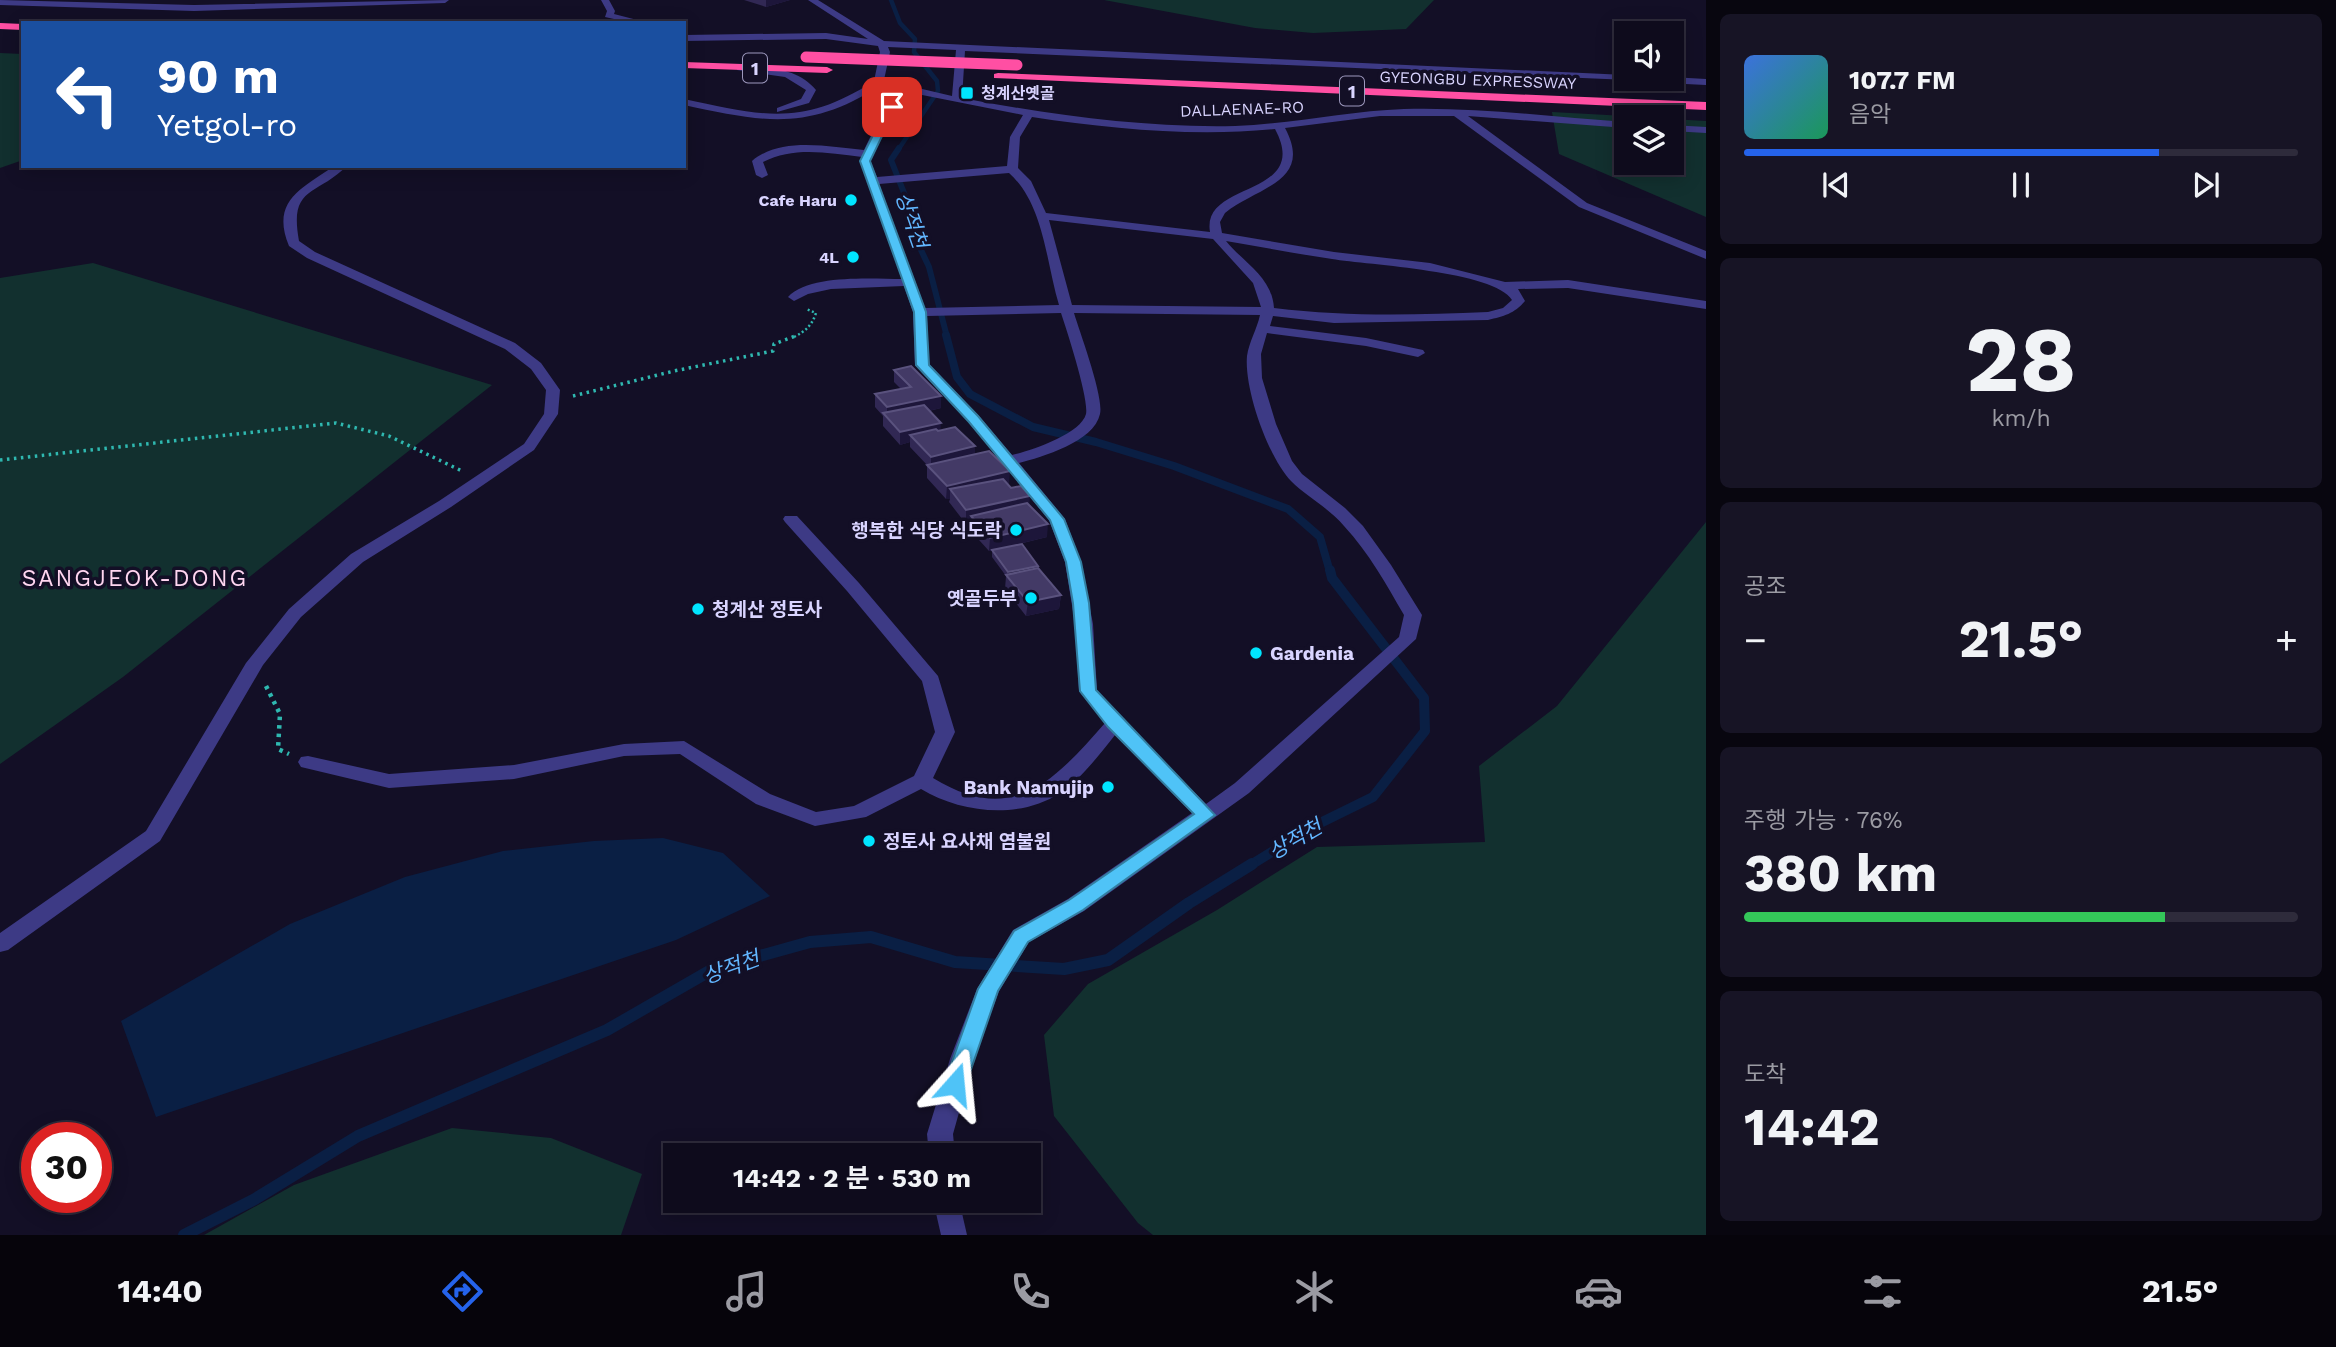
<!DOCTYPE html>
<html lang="ko">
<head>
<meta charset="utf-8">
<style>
  body { margin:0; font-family:"Work Sans","Noto Sans KR",sans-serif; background:#171425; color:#f1f3f6; height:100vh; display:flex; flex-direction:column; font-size:26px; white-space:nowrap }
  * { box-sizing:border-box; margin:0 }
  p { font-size:23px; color:#9b9ba3 }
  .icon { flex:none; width:38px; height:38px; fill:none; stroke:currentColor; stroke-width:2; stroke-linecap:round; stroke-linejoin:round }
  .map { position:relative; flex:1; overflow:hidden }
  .panel { display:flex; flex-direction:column; gap:14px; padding:14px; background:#08060f; width:630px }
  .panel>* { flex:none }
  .guide { position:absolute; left:21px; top:21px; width:665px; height:147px; border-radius:0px; box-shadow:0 4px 18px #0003,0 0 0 2px #2e2b3b; background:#1a4fa0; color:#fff; overflow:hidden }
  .tools { position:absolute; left:1614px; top:21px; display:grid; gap:14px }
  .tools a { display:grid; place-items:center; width:70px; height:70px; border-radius:0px; background:#0e0b1c; box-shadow:0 4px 18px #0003,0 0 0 2px #2e2b3b; font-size:35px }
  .speed { position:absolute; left:21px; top:1122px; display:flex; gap:14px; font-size:35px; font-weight:700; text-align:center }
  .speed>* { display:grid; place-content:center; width:91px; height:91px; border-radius:50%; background:#0e0b1c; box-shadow:0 4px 18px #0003,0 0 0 2px #2e2b3b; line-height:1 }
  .speed .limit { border:10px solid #d22; background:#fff; color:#111 }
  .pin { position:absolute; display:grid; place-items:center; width:60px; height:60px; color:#fff; margin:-30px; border-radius:14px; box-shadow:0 4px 10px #0006 }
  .me { position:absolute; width:77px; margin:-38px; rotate:18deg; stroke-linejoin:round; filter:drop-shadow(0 0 5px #0008) }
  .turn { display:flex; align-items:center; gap:24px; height:147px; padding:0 21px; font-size:32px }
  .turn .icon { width:91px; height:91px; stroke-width:2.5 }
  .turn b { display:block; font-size:49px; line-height:60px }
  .big { font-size:52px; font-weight:700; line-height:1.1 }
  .panel .tile { flex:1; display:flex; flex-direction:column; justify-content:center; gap:10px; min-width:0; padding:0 24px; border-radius:10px; background:#171425 }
  .panel .dial { align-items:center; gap:0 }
  .dial b { font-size:91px; line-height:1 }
  .song { display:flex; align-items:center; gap:21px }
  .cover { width:84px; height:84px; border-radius:10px; background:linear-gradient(135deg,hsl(220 70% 55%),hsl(150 70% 35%)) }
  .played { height:7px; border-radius:4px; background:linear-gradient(90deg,#2563eb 75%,#2e2b3b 75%) }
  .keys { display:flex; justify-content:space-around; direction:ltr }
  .heat { display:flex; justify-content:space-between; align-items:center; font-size:38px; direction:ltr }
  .charge { height:10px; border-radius:5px; background:linear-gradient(90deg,#34c759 76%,#2e2b3b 0) }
  .trip { position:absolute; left:663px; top:1143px; width:378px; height:70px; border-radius:0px; background:#0e0b1c; box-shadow:0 4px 18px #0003,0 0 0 2px #2e2b3b; font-weight:700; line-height:70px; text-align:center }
  .tabs { display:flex; height:112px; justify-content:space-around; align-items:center; background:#06040b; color:#9b9ba3 }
  .tabs .icon { width:49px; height:49px }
  .tabs .active { color:#2563eb }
  .tabs b { font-size:32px; color:#f1f3f6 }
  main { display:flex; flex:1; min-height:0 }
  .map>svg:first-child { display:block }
  .green { fill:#12302f }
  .water { fill:#0a1f44 }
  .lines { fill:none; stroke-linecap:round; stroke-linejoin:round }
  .stream-far4 { stroke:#0a1f44; stroke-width:4.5 }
  .stream-far3 { stroke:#0a1f44; stroke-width:6 }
  .stream-far2 { stroke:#0a1f44; stroke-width:8 }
  .stream-far1 { stroke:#0a1f44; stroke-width:10 }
  .stream { stroke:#0a1f44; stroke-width:12 }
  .path-far2 { stroke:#2fb8b0; stroke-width:2.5; stroke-dasharray:2 2.5; stroke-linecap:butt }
  .path-far1 { stroke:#2fb8b0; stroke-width:3.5; stroke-dasharray:2.5 4.5; stroke-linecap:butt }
  .path { stroke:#2fb8b0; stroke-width:4.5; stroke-dasharray:3.5 5; stroke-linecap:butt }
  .minor { fill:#3d3a85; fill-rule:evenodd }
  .highway { fill:#ff4fa3; fill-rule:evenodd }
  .highway-bridge { stroke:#ff4fa3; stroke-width:11 }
  .wall { fill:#312854 }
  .shaded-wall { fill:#1d163a }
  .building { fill:#433a66; stroke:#5a527e; stroke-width:2 }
  .route { fill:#4fc3f7; stroke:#337fa1; stroke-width:2 }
  .poi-dot { fill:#00e5ff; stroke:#130f26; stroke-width:2.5 }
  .labels { text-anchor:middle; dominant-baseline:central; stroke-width:7; stroke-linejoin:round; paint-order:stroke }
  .far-street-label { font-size:16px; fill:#d9d4ff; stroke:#130f26 }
  .far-poi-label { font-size:16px; font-weight:bold; fill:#d9d4ff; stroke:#130f26; text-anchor:end }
  .shield { fill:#130f26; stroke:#9e99be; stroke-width:2 }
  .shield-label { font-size:18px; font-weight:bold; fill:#d9d4ff }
  .poi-label { font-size:19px; font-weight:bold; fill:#d9d4ff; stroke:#130f26; text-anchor:end }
  .water-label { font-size:21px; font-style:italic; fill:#62b6ff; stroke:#130f26 }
  .quarter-label { font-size:23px; letter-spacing:2px; fill:#ffd6f0; stroke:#130f26 }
</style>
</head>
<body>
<main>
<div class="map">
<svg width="1706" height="1235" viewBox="0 0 1706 1235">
  <rect width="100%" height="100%" fill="#130f26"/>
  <!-- green -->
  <g class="green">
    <path d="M1104 0H1434L1406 29 1313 33 1255 28Z"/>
    <path d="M0 53 23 54V160L0 168Z"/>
    <path d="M1552 112 1644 117H1626V163H1671V119L1706 121V217L1559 154Z"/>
    <path d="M93 263 492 385 123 677 0 764V278Z"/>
    <path d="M1706 522V1235H1153L1138 1223 1054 1116 1044 1035 1088 984 1217 910 1317 847 1485 842 1479 766 1557 706Z"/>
    <path d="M452 1128 551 1138 642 1174 621 1235H204L294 1185Z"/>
  </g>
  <!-- water -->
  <path class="water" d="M663 838 723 853 770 896 676 940 156 1117 121 1021 290 924 405 877 503 851 594 841Z"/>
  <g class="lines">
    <!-- stream-far4 -->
    <path class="stream-far4" d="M891 0 900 23 915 39 914 52 937 81 938 91 898 150"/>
    <!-- stream-far3 -->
    <path class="stream-far3" d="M899 148 891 160 910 208 914 235 929 267 947 337"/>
    <!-- stream-far2 -->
    <path class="stream-far2" d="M946 335 957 377 970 394 1033 427 1096 442 1174 466 1288 509 1320 537 1330 572"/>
    <!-- stream-far1 -->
    <path class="stream-far1" d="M1249 866 1314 826 1373 797 1425 731 1424 698 1332 578 1330 570"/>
    <!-- stream -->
    <path class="stream" d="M184 1235 255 1199 358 1136 607 1030 713 969 810 942 871 937 955 962 1064 969 1108 960 1189 903 1252 864"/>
    <!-- path-far2 -->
    <path class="path-far2" d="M794 337C806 331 812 325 816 313L806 309"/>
    <!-- path-far1 -->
    <g class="path-far1">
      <path d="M573 396 674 371 773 351 774 344 798 335"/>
      <path d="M0 460 336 423 389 436 462 471"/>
    </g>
    <!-- path -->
    <path class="path" d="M266 686 280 714 278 749 289 754"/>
    <!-- minor -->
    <g class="minor">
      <path d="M0 0 194 5 449 0 445 3 194 11 0 5Z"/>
      <path d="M601 0H609L615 11 614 14 649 23H632L605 17 607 11Z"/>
      <path d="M808 0H818L884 41 1626 75V79L1629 80 965 51 962 98C1052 115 1144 128 1235 126 1292 124 1347 111 1404 109 1478 107 1552 117 1626 122V128L1468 116 1587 203 1706 251V259L1579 207 1454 116H1380L1285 128C1314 182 1257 187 1225 213L1220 222 1222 233 1334 252 1430 263 1505 282 1568 280 1706 301V309L1568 288 1518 289 1525 301C1514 314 1504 316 1488 320L1334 323 1273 316 1270 326 1366 338 1423 350 1425 353 1418 357 1366 346 1267 333 1261 354 1262 378 1276 424 1292 461 1302 474 1345 508 1363 526 1391 565 1422 615 1416 639 1249 793 1084 911 1029 942 999 991 974 1059 953 1134 955 1155H929L927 1134 950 1059 977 989 1013 930 1068 899 1192 813 1115 735C1099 755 1082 778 1060 793 1019 820 961 813 921 789L866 817 815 826 756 804 680 754 624 756 514 779 389 788 301 767 298 762 301 757 308 756 389 774 514 765 624 744 684 741 770 794 816 812 854 806 914 776 935 732 922 681 847 591 785 522 783 519 785 516H797L859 583 938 676 955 732 933 778C1013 827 1054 781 1105 723L1079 691 1075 624 1065 562 1049 520 969 422 915 365 913 312 904 286 831 289 808 294 794 301 788 297C810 274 871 279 902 279L860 161 862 157C828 153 794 146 763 162L768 175 762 178 756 175 752 161C781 136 830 147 864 150L875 127 898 90 881 85C809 132 763 122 684 105V99C763 116 803 127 874 81L880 52 878 46 826 39 684 41V35L826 33 868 39ZM888 47 956 50 952 96 884 80 890 52ZM907 92 1023 115 1010 137 1007 166 877 177 870 161 885 127ZM1032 117C1111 129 1195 137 1275 129 1312 198 1201 180 1210 232L1046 213 1031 181 1018 168 1020 137ZM1009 173C1044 204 1046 262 1059 305L925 308 879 184ZM1049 220 1213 239 1253 283 1261 307 1072 305ZM1226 241C1262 247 1297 254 1332 259 1368 265 1495 271 1512 300L1503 308 1488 312C1414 315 1348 317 1274 308 1272 277 1244 263 1226 241ZM1061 313C1067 331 1089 399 1086 414 1081 434 1030 451 1012 455L979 416 929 364 927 316ZM1074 313 1260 315C1257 329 1249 342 1247 356 1244 389 1268 457 1291 481 1307 497 1329 508 1344 526 1369 553 1386 584 1404 615L1399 637 1235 783 1206 804 1122 719 1097 690 1093 624 1081 562 1065 519 1019 463C1042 457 1094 442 1100 414 1104 397 1080 333 1074 313Z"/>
      <path d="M740 65C767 67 798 68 816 90L809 103 777 112V108L801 99 806 90 785 77 737 70V66Z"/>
      <path d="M1671 77 1706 79V85L1644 82 1639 79Z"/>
      <path d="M1671 125 1706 127V133L1671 131Z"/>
      <path d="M334 166H347C315 197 289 186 299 241L315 252 515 343 541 363 560 390 558 414 534 450 451 507 363 562 301 617 263 665 160 841 8 950 0 952V933L146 831 246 663 289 609 351 554 439 501 524 444 544 414 546 390 531 369 505 349 307 258 289 246C270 200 303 188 334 166Z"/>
      <path d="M933 1200H959L967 1235H941Z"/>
    </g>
    <!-- highway -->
    <g class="highway">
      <path d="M0 23 23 24V30L0 29Z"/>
      <path d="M684 62 827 67 833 70 827 73 684 68Z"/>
      <path d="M998 73 1706 102V110L994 78V74Z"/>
    </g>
    <!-- highway-bridge -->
    <path class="highway-bridge" d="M806 57 1017 65"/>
  </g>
  <!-- wall -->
  <g class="wall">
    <path d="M744 0H790L766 7Z"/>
    <path d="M894 370 941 408 929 411 940 430 975 454 1009 484H1008L1011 488 1029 504 1047 537 1003 548 1038 566V568L1061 595 1059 609 1026 616 1005 589 1006 576 992 557V551H989L970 530V523L966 524 949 502 950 499H946L927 478V465L910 447V442L900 445 883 426V416L875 407V394L901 389 894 382Z"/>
  </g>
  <!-- shaded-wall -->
  <g class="shaded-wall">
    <path d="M766 0H790L766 7Z"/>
    <path d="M941 396V408L889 420 887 418V407Z"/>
    <path d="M941 423 940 436 910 435V442L900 445V432Z"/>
    <path d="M975 446V459L931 470V457Z"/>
    <path d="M1010 471 1009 484 956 497 950 489V499H946L947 486Z"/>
    <path d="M1030 496 1029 510 971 516 970 523 966 524V510Z"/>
    <path d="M1048 524 1047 537 989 551 990 538Z"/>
    <path d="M1038 566 1037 573 1008 579V572Z"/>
    <path d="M1061 595 1059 609 1026 616 1028 602Z"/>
  </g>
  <!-- building -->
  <g class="building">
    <path d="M911 366 941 396 887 407 875 394 911 387 894 370Z"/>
    <path d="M924 405 941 423 900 432 883 413Z"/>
    <path d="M955 427 975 446 931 457 910 435 936 429 938 431Z"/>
    <path d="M989 451 1010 471 947 486 927 465Z"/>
    <path d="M1003 479 1011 488 1021 486 1030 496 966 510 950 489Z"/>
    <path d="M1027 503 1048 524 990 538 971 516Z"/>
    <path d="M1022 544 1038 566 1008 572 992 550Z"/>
    <path d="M1038 568 1061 595 1028 602 1006 575Z"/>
  </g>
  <!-- route -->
  <path class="route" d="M892 105 896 107 870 161 926 312 929 365 978 416 1064 519 1081 562 1089 603 1096 690 1215 815 1083 910 1028 942 998 991 966 1084 963 1091 955 1093 947 1091 944 1084 978 989 1014 931 1069 900 1194 814 1108 727 1080 691 1073 603 1066 562 1050 520 969 422 916 365 914 312 860 161 887 107Z"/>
  <!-- markers -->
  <g class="poi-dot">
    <rect x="960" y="86" width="14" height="14" rx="3.5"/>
    <circle cx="851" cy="200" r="7"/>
    <circle cx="853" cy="257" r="7"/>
    <circle cx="1016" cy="530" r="7"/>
    <circle cx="1031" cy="598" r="7"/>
    <circle cx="698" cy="609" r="7"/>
    <circle cx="1256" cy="653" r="7"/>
    <circle cx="1108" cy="787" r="7"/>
    <circle cx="869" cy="841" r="7"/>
  </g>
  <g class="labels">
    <!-- far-street labels -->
    <g class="far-street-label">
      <text transform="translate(1478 80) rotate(2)">GYEONGBU EXPRESSWAY</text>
      <text transform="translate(1242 109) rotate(-2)">DALLAENAE-RO</text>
    </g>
    <!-- far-poi labels -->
    <g class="far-poi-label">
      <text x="981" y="93" text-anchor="start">청계산옛골</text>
      <text x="837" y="200">Cafe Haru</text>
      <text x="839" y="257">4L</text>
    </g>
    <!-- shield labels -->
    <g class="shield">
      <rect x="743" y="53.5" width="24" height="29" rx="5"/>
      <rect x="1340" y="76.5" width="24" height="29" rx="5"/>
    </g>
    <g class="shield-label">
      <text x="755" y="68">1</text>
      <text x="1352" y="91">1</text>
    </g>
    <!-- poi labels -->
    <g class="poi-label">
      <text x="1002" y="530">행복한 식당 식도락</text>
      <text x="1017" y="598">옛골두부</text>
      <text x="712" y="609" text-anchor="start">청계산 정토사</text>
      <text x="1270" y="653" text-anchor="start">Gardenia</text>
      <text x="1094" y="787">Bank Namujip</text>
      <text x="883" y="841" text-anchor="start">정토사 요사채 염불원</text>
    </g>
    <!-- water labels -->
    <g class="water-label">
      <text transform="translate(912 220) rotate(71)">상적천</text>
      <text transform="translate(1295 839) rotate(-30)">상적천</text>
      <text transform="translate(731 967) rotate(-20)">상적천</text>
    </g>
    <!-- quarter labels -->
    <g class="quarter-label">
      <text x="135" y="578">SANGJEOK-DONG</text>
    </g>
  </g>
</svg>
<div class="tools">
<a><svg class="icon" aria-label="sound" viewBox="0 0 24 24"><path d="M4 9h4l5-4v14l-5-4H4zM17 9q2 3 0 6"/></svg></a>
<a><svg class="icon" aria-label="layers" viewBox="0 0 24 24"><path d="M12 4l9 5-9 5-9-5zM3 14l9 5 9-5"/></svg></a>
</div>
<div class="speed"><div class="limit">30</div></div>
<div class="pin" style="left:892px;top:107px;background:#d93025"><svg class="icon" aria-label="arrive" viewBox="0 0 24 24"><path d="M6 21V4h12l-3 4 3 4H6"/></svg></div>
<svg class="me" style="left:955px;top:1084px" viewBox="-20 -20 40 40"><path d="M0-17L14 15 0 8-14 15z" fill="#4fc3f7" stroke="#fff" stroke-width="4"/></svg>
<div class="trip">14:42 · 2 분 · 530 m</div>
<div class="guide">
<div class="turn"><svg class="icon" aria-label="left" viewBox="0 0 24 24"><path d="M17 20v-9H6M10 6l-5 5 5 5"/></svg><div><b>90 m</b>Yetgol-ro</div></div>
</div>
</div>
<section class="panel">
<div class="tile">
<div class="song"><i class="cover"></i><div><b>107.7 FM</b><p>음악</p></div></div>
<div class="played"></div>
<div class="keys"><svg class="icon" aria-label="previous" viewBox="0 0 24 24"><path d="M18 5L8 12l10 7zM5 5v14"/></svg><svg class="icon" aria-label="pause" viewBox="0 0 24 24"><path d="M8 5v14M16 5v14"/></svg><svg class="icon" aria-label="next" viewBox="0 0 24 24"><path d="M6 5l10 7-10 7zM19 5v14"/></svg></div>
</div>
<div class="tile dial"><b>28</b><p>km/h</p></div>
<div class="tile"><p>공조</p>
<div class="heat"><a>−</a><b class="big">21.5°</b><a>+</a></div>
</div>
<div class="tile"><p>주행 가능 · 76%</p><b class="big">380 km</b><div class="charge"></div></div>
<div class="tile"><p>도착</p><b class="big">14:42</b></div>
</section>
</main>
<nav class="tabs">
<b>14:40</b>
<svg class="icon active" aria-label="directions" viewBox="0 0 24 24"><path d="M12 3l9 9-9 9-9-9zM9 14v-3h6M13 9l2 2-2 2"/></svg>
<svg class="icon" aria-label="music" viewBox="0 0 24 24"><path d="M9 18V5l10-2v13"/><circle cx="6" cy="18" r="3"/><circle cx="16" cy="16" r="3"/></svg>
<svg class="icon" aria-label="phone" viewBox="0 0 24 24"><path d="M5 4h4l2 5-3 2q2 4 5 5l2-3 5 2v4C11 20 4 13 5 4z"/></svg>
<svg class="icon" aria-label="climate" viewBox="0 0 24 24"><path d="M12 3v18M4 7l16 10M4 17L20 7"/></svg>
<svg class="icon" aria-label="car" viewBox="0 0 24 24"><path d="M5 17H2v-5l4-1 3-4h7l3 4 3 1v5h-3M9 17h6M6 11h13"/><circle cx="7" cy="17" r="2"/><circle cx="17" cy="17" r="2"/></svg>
<svg class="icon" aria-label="filters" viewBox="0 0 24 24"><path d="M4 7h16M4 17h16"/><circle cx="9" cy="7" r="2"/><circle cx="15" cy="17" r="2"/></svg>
<b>21.5°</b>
</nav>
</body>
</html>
